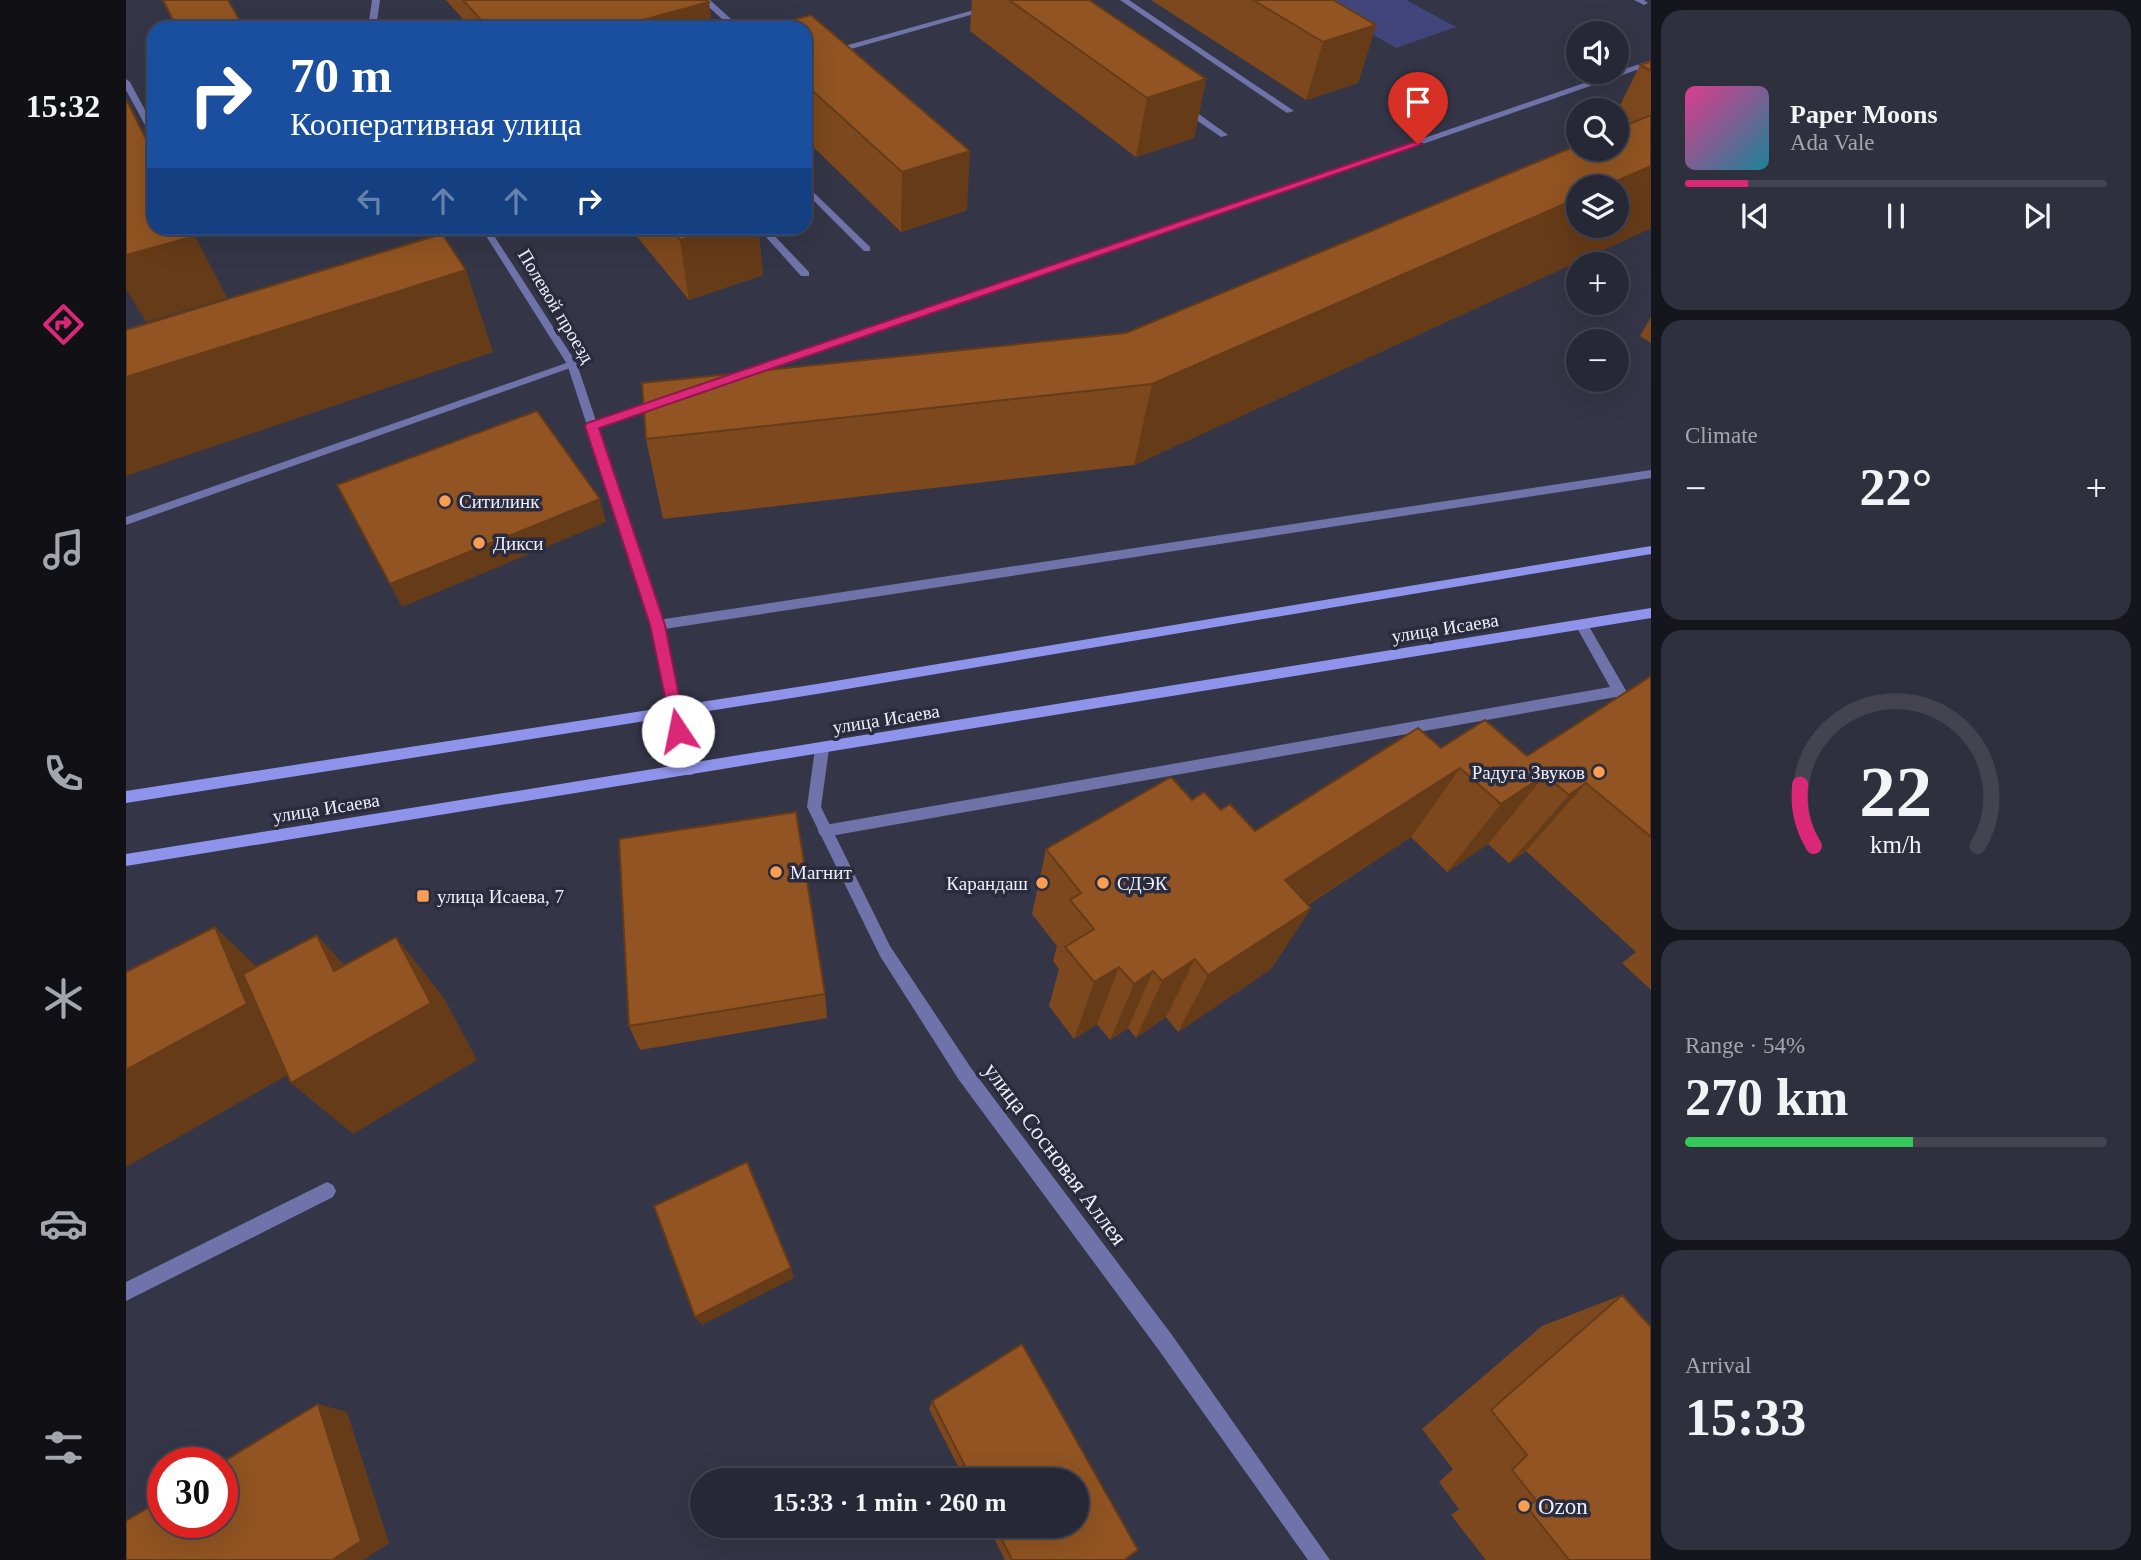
<!DOCTYPE html>
<html lang="en">
<head>
<meta charset="utf-8">
<style>
  body { margin:0; font-family:"Times New Roman",serif; background:#2f303d; color:#f1f3f6; height:100vh; display:flex; flex-direction:column; font-size:26px; white-space:nowrap }
  * { box-sizing:border-box; margin:0 }
  p { font-size:23px; color:#a4a6ad }
  .icon { flex:none; width:38px; height:38px; fill:none; stroke:currentColor; stroke-width:2; stroke-linecap:round; stroke-linejoin:round }
  .map { position:relative; flex:1; overflow:hidden }
  .side { display:flex; flex-direction:column; gap:10px; padding:10px; background:#15161d; width:490px }
  .side>* { flex:none }
  .guide { position:absolute; left:21px; top:21px; width:665px; height:214px; border-radius:21px; box-shadow:0 7px 28px #0002,0 0 0 2px #434450; background:#1a4fa0; color:#fff; overflow:hidden }
  .controls { position:absolute; left:1440px; top:21px; display:grid; gap:14px }
  .controls a { display:grid; place-items:center; width:63px; height:63px; border-radius:50%; background:#272835; box-shadow:0 7px 28px #0002,0 0 0 2px #434450; font-size:35px }
  .speed { position:absolute; left:21px; top:1447px; display:flex; gap:14px; font-size:35px; font-weight:700; text-align:center }
  .speed>* { display:grid; place-content:center; width:91px; height:91px; border-radius:50%; background:#272835; box-shadow:0 7px 28px #0002,0 0 0 2px #434450; line-height:1 }
  .speed .limit { border:10px solid #d22; background:#fff; color:#111 }
  .pin { position:absolute; display:grid; place-items:center; width:60px; height:60px; color:#fff; margin:-72px -30px; border-radius:50% 50% 50% 0; rotate:-45deg; box-shadow:0 0 7px #0007 }
  .pin .icon { rotate:45deg }
  .me { position:absolute; width:77px; margin:-38px; rotate:349deg; stroke-linejoin:round; filter:drop-shadow(0 0 5px #0008) }
  .turn { display:flex; align-items:center; gap:24px; height:147px; padding:0 28px; font-size:32px }
  .turn .icon { width:91px; height:91px; stroke-width:2.5 }
  .turn b { display:block; font-size:49px; line-height:60px }
  .lanes { display:flex; align-items:center; height:66px; padding:0 28px; background:#0003; justify-content:center; gap:35px; direction:ltr }
  .lanes .off { opacity:.35 }
  .big { font-size:52px; font-weight:700; line-height:1.1 }
  .side .tile { flex:1; display:flex; flex-direction:column; justify-content:center; gap:10px; min-width:0; padding:0 24px; border-radius:21px; background:#2f303d }
  .side .dial { align-items:center; gap:0 }
  .dial svg { height:182px; overflow:visible; fill:none; stroke:#434450; stroke-width:7; stroke-linecap:round; text-anchor:middle }
  .dial text { fill:#f1f3f6; stroke:none }
  .song { display:flex; align-items:center; gap:21px }
  .cover { width:84px; height:84px; border-radius:10px; background:linear-gradient(135deg,hsl(330 70% 55%),hsl(190 70% 35%)) }
  .played { height:7px; border-radius:4px; background:linear-gradient(90deg,#db2777 15%,#434450 15%) }
  .keys { display:flex; justify-content:space-around; direction:ltr }
  .heat { display:flex; justify-content:space-between; align-items:center; font-size:38px; direction:ltr }
  .charge { height:10px; border-radius:5px; background:linear-gradient(90deg,#34c759 54%,#434450 0) }
  .trip { position:absolute; left:564px; top:1468px; width:399px; height:70px; border-radius:35px; background:#272835; box-shadow:0 7px 28px #0002,0 0 0 2px #434450; font-weight:700; line-height:70px; text-align:center }
  main { display:flex; flex:1; min-height:0 }
  .menu { display:flex; flex-direction:column; width:126px; justify-content:space-around; align-items:center; background:#101015; color:#a4a6ad }
  .menu .icon { width:49px; height:49px }
  .menu .on { color:#db2777 }
  .menu b { font-size:32px; color:#f1f3f6 }
  .map>svg:first-child { display:block }
  .green { fill:#42447c }
  .lines { fill:none; stroke-linecap:round; stroke-linejoin:round }
  .lane { fill:#6f73aa; fill-rule:evenodd }
  .street { fill:#6f73aa; fill-rule:evenodd }
  .secondary { fill:#8e93eb; fill-rule:evenodd }
  .wall { fill:#7d481d }
  .shaded-wall { fill:#663b18 }
  .building { fill:#915422; stroke:#663b18; stroke-width:2 }
  .route { fill:#db2777; stroke:#8e194d; stroke-width:2 }
  .poi-dot { fill:#fc9d54; stroke:#2a2c3d; stroke-width:2.5 }
  .labels { text-anchor:middle; dominant-baseline:central; stroke-width:7; stroke-linejoin:round; paint-order:stroke }
  .street-label { font-size:19px; fill:#edeffa; stroke:#2a2c3d }
  .poi-label { font-size:19px; fill:#edeffa; stroke:#2a2c3d; text-anchor:start }
  .near-street-label { font-size:23px; fill:#edeffa; stroke:#2a2c3d }
  .near-poi-label { font-size:23px; fill:#edeffa; stroke:#2a2c3d; text-anchor:start }
</style>
</head>
<body>
<main>
<nav class="menu">
<b>15:32</b>
<svg class="icon on" aria-label="directions" viewBox="0 0 24 24"><path d="M12 3l9 9-9 9-9-9zM9 14v-3h6M13 9l2 2-2 2"/></svg>
<svg class="icon" aria-label="music" viewBox="0 0 24 24"><path d="M9 18V5l10-2v13"/><circle cx="6" cy="18" r="3"/><circle cx="16" cy="16" r="3"/></svg>
<svg class="icon" aria-label="phone" viewBox="0 0 24 24"><path d="M5 4h4l2 5-3 2q2 4 5 5l2-3 5 2v4C11 20 4 13 5 4z"/></svg>
<svg class="icon" aria-label="climate" viewBox="0 0 24 24"><path d="M12 3v18M4 7l16 10M4 17L20 7"/></svg>
<svg class="icon" aria-label="car" viewBox="0 0 24 24"><path d="M5 17H2v-5l4-1 3-4h7l3 4 3 1v5h-3M9 17h6M6 11h13"/><circle cx="7" cy="17" r="2"/><circle cx="17" cy="17" r="2"/></svg>
<svg class="icon" aria-label="filters" viewBox="0 0 24 24"><path d="M4 7h16M4 17h16"/><circle cx="9" cy="7" r="2"/><circle cx="15" cy="17" r="2"/></svg>
</nav>
<div class="map">
<svg width="1525" height="1560" viewBox="0 0 1525 1560">
  <rect width="100%" height="100%" fill="#343647"/>
  <!-- green -->
  <path class="green" d="M1194 0H1280L1330 27 1270 48 1190 1Z"/>
  <g class="lines">
    <!-- lane -->
    <g class="lane">
      <path d="M575 0H584L615 28H606Z"/>
      <path d="M994 0H1003L1168 111 1161 113Z"/>
      <path d="M1508 0H1518L1522 3 1518 5Z"/>
      <path d="M0 79 4 82 27 125 26 127 19 125 0 90Z"/>
      <path d="M1053 104H1059L1102 135 1095 137 1053 108Z"/>
      <path d="M679 184 744 247V251H738L679 192Z"/>
      <path d="M632 228H641L683 272V276H675Z"/>
      <path d="M446 361 450 362V366L0 525V517Z"/>
      <path d="M1525 470V478L532 630 526 625 532 620Z"/>
      <path d="M1456 621 1461 623 1502 694 1504 698 1502 702H1492L1490 697 699 837 694 835 692 831 694 827 699 825 1484 687 1450 626Z"/>
      <path d="M201 1182 207 1185 210 1191 207 1197 0 1301V1282Z"/>
    </g>
    <!-- street -->
    <g class="street">
      <path d="M246 0H254L250 28H242Z"/>
      <path d="M884 0H897L679 62V57Z"/>
      <path d="M1525 60V65L614 380 610 381 605 378 606 376Z"/>
      <path d="M355 228H363L451 364 470 421 534 399 539 403 538 406 473 428 538 625 568 771 566 775H556L554 771 526 625 441 364Z"/>
      <path d="M696 743 701 745 703 749 695 807 764 946 845 1068 1046 1335 1204 1560H1182L1032 1349 833 1080 754 956 681 807 689 749 691 745Z"/>
    </g>
    <!-- secondary -->
    <g class="secondary">
      <path d="M1525 546V554L697 693 0 803V791L697 683Z"/>
      <path d="M1525 608V618L0 866V854Z"/>
    </g>
  </g>
  <!-- wall -->
  <g class="wall">
    <path d="M36 0H102L118 28H50Z"/>
    <path d="M320 0H581L583 2 586 28H345Z"/>
    <path d="M846 0H963L1080 79 1068 138 1010 157 844 31Z"/>
    <path d="M1025 0H1207L1250 25 1232 83 1180 100Z"/>
    <path d="M679 28 841 210 775 232 679 139Z"/>
    <path d="M1525 61V228L1008 465 537 519 520 439 1000 333 1493 128 1491 127V111L1514 65Z"/>
    <path d="M504 228H632L637 275 563 300Z"/>
    <path d="M1525 317V343L1514 336Z"/>
    <path d="M1525 676V990L1496 963 1510 952 1400 851 1383 863 1362 844 1321 872 1285 837 1182 905 1185 908 1145 969 1052 1032 1040 1017 1010 1038 1002 1028 984 1040 971 1024 948 1039 923 1006 933 969 927 961 931 946 906 914 920 849 1066 800 1095 810 1129 831 1315 748 1401 756Z"/>
    <path d="M699 994 701 1018 514 1050 503 1026Z"/>
    <path d="M1496 1295 1525 1560H1360L1325 1515 1333 1509 1313 1482 1327 1469 1296 1429 1416 1326Z"/>
    <path d="M896 1344 1012 1550 998 1560H879L862 1526H950V1480H839L803 1409 806 1401Z"/>
  </g>
  <!-- shaded-wall -->
  <g class="shaded-wall">
    <path d="M583 2 586 28H488Z"/>
    <path d="M386 23 388 28H365Z"/>
    <path d="M1250 25 1232 83 1180 100 1197 42Z"/>
    <path d="M1080 79 1068 138 1010 157 1021 98Z"/>
    <path d="M844 151 841 210 775 232 776 172Z"/>
    <path d="M1525 166V228L1008 465 1026 384 1452 198V226H1491V187H1477Z"/>
    <path d="M65 228 101 298 20 322 0 289V255Z"/>
    <path d="M592 228H632L637 275 563 300 554 240Z"/>
    <path d="M340 270 367 352 0 476V377Z"/>
    <path d="M474 499 480 522 276 607 264 584Z"/>
    <path d="M1334 768 1285 837 1122 943 1159 880Z"/>
    <path d="M1419 775 1362 844 1321 872 1375 804Z"/>
    <path d="M1460 783 1400 851 1383 863 1443 795Z"/>
    <path d="M1185 908 1145 969 1052 1032 1082 975Z"/>
    <path d="M89 927 154 989 186 1061 0 1167V1070Z"/>
    <path d="M191 935 247 997 270 937 318 998 351 1060 227 1134 165 1083Z"/>
    <path d="M1069 959 1040 1017 1010 1038 1036 981Z"/>
    <path d="M993 967 971 1024 948 1039 968 982Z"/>
    <path d="M1027 971 1002 1028 984 1040 1008 984Z"/>
    <path d="M665 1268 668 1278 576 1325 569 1317Z"/>
    <path d="M192 1404 221 1412 263 1543 237 1560H206Z"/>
  </g>
  <!-- building -->
  <g class="building">
    <path d="M37 0H102L118 28H51Z"/>
    <path d="M337 0H581L583 2 488 28H391L386 23 362 28Z"/>
    <path d="M883 0H963L1080 79 1021 98Z"/>
    <path d="M1127 0H1207L1250 25 1197 42Z"/>
    <path d="M685 15 844 151 776 172 679 84V28H636Z"/>
    <path d="M1525 61V71L1514 65Z"/>
    <path d="M0 99 28 155V228H64L69 236 0 255Z"/>
    <path d="M1525 115V166L1477 187H1452V198L1026 384 520 439 516 383 1000 333 1452 145V149H1491V129Z"/>
    <path d="M544 228H592L554 240Z"/>
    <path d="M316 234 340 270 0 377V330Z"/>
    <path d="M411 411 474 499 264 584 211 485Z"/>
    <path d="M1525 676V837L1460 783 1443 795 1419 775 1375 804 1334 768 1159 880 1185 908 1082 975 1069 959 1036 981 1027 971 1008 984 993 967 968 982 939 947 968 929 944 900 955 893 920 849 1045 777 1066 800 1078 792 1095 810 1104 804 1129 831 1292 728 1315 748 1359 720 1401 756Z"/>
    <path d="M670 812 699 994 503 1026 493 839Z"/>
    <path d="M89 927 121 1004 0 1070V972Z"/>
    <path d="M191 935 208 971 270 937 305 1003 165 1083 117 974Z"/>
    <path d="M621 1162 665 1268 569 1317 528 1206Z"/>
    <path d="M1496 1295 1525 1327V1560H1443L1401 1507 1410 1500 1386 1470 1401 1455 1365 1410Z"/>
    <path d="M896 1344 1012 1550 998 1560H886L869 1526H950V1480H846L806 1401Z"/>
    <path d="M192 1404 235 1541 206 1560H0V1521L37 1499V1522H96V1463H95Z"/>
  </g>
  <!-- route -->
  <path class="route" d="M1288 142 1297 144 473 428 539 625 560 731 552 737 547 735 524 625 459 426 461 423Z"/>
  <!-- markers -->
  <g class="poi-dot">
    <circle cx="319" cy="501" r="7"/>
    <circle cx="353" cy="543" r="7"/>
    <circle cx="1473" cy="772" r="7"/>
    <circle cx="650" cy="872" r="7"/>
    <circle cx="916" cy="883" r="7"/>
    <circle cx="977" cy="883" r="7"/>
    <rect x="290" y="889" width="14" height="14" rx="3.5"/>
    <circle cx="1398" cy="1506" r="7"/>
  </g>
  <g class="labels">
    <!-- street labels -->
    <g class="street-label">
      <text transform="translate(430 306) rotate(59)">Полевой проезд</text>
      <text transform="translate(1319 628) rotate(-9)">улица Исаева</text>
      <text transform="translate(760 719) rotate(-9)">улица Исаева</text>
      <text transform="translate(200 808) rotate(-9)">улица Исаева</text>
    </g>
    <!-- poi labels -->
    <g class="poi-label">
      <text x="333" y="501">Ситилинк</text>
      <text x="367" y="543">Дикси</text>
      <text x="1459" y="772" text-anchor="end">Радуга Звуков</text>
      <text x="664" y="872">Магнит</text>
      <text x="902" y="883" text-anchor="end">Карандаш</text>
      <text x="991" y="883">СДЭК</text>
      <text x="311" y="896">улица Исаева, 7</text>
    </g>
    <!-- near-street labels -->
    <g class="near-street-label">
      <text transform="translate(929 1154) rotate(53)">улица Сосновая Аллея</text>
    </g>
    <!-- near-poi labels -->
    <g class="near-poi-label">
      <text x="1412" y="1506">Ozon</text>
    </g>
  </g>
</svg>
<div class="controls">
<a><svg class="icon" aria-label="sound" viewBox="0 0 24 24"><path d="M4 9h4l5-4v14l-5-4H4zM17 9q2 3 0 6"/></svg></a>
<a><svg class="icon" aria-label="search" viewBox="0 0 24 24"><circle cx="10" cy="10" r="6"/><path d="M15 15l6 6"/></svg></a>
<a><svg class="icon" aria-label="layers" viewBox="0 0 24 24"><path d="M12 4l9 5-9 5-9-5zM3 14l9 5 9-5"/></svg></a>
<a>+</a>
<a>−</a>
</div>
<div class="speed"><div class="limit">30</div></div>
<div class="pin" style="left:1292px;top:144px;background:#d93025"><svg class="icon" aria-label="arrive" viewBox="0 0 24 24"><path d="M6 21V4h12l-3 4 3 4H6"/></svg></div>
<svg class="me" style="left:552px;top:731px" viewBox="-20 -20 40 40"><circle r="19" fill="#fff"/><path d="M0-13L10 11 0 6-10 11z" fill="#db2777"/></svg>
<div class="trip">15:33 · 1 min · 260 m</div>
<div class="guide">
<div class="turn"><svg class="icon" aria-label="right" viewBox="0 0 24 24"><path d="M7 20v-9h11M14 6l5 5-5 5"/></svg><div><b>70 m</b>Кооперативная улица</div></div>
<div class="lanes"><svg class="icon off" aria-label="left" viewBox="0 0 24 24"><path d="M17 20v-9H6M10 6l-5 5 5 5"/></svg><svg class="icon off" aria-label="ahead" viewBox="0 0 24 24"><path d="M12 20V5M6 11l6-6 6 6"/></svg><svg class="icon off" aria-label="ahead" viewBox="0 0 24 24"><path d="M12 20V5M6 11l6-6 6 6"/></svg><svg class="icon" aria-label="right" viewBox="0 0 24 24"><path d="M7 20v-9h11M14 6l5 5-5 5"/></svg></div>
</div>
</div>
<section class="side">
<div class="tile">
<div class="song"><i class="cover"></i><div><b>Paper Moons</b><p>Ada Vale</p></div></div>
<div class="played"></div>
<div class="keys"><svg class="icon" aria-label="previous" viewBox="0 0 24 24"><path d="M18 5L8 12l10 7zM5 5v14"/></svg><svg class="icon" aria-label="pause" viewBox="0 0 24 24"><path d="M8 5v14M16 5v14"/></svg><svg class="icon" aria-label="next" viewBox="0 0 24 24"><path d="M6 5l10 7-10 7zM19 5v14"/></svg></div>
</div>
<div class="tile"><p>Climate</p>
<div class="heat"><a>−</a><b class="big">22°</b><a>+</a></div>
</div>
<div class="tile dial"><svg viewBox="0 0 100 80">
<path d="M14 69A42 42 0 1 1 86 69"/>
<path d="M14 69A42 42 0 0 1 8 42" stroke="#db2777"/>
<text x="50" y="56" font-size="32" font-weight="700">22</text>
<text x="50" y="72" font-size="11">km/h</text>
</svg></div>
<div class="tile"><p>Range · 54%</p><b class="big">270 km</b><div class="charge"></div></div>
<div class="tile"><p>Arrival</p><b class="big">15:33</b></div>
</section>
</main>
</body>
</html>
